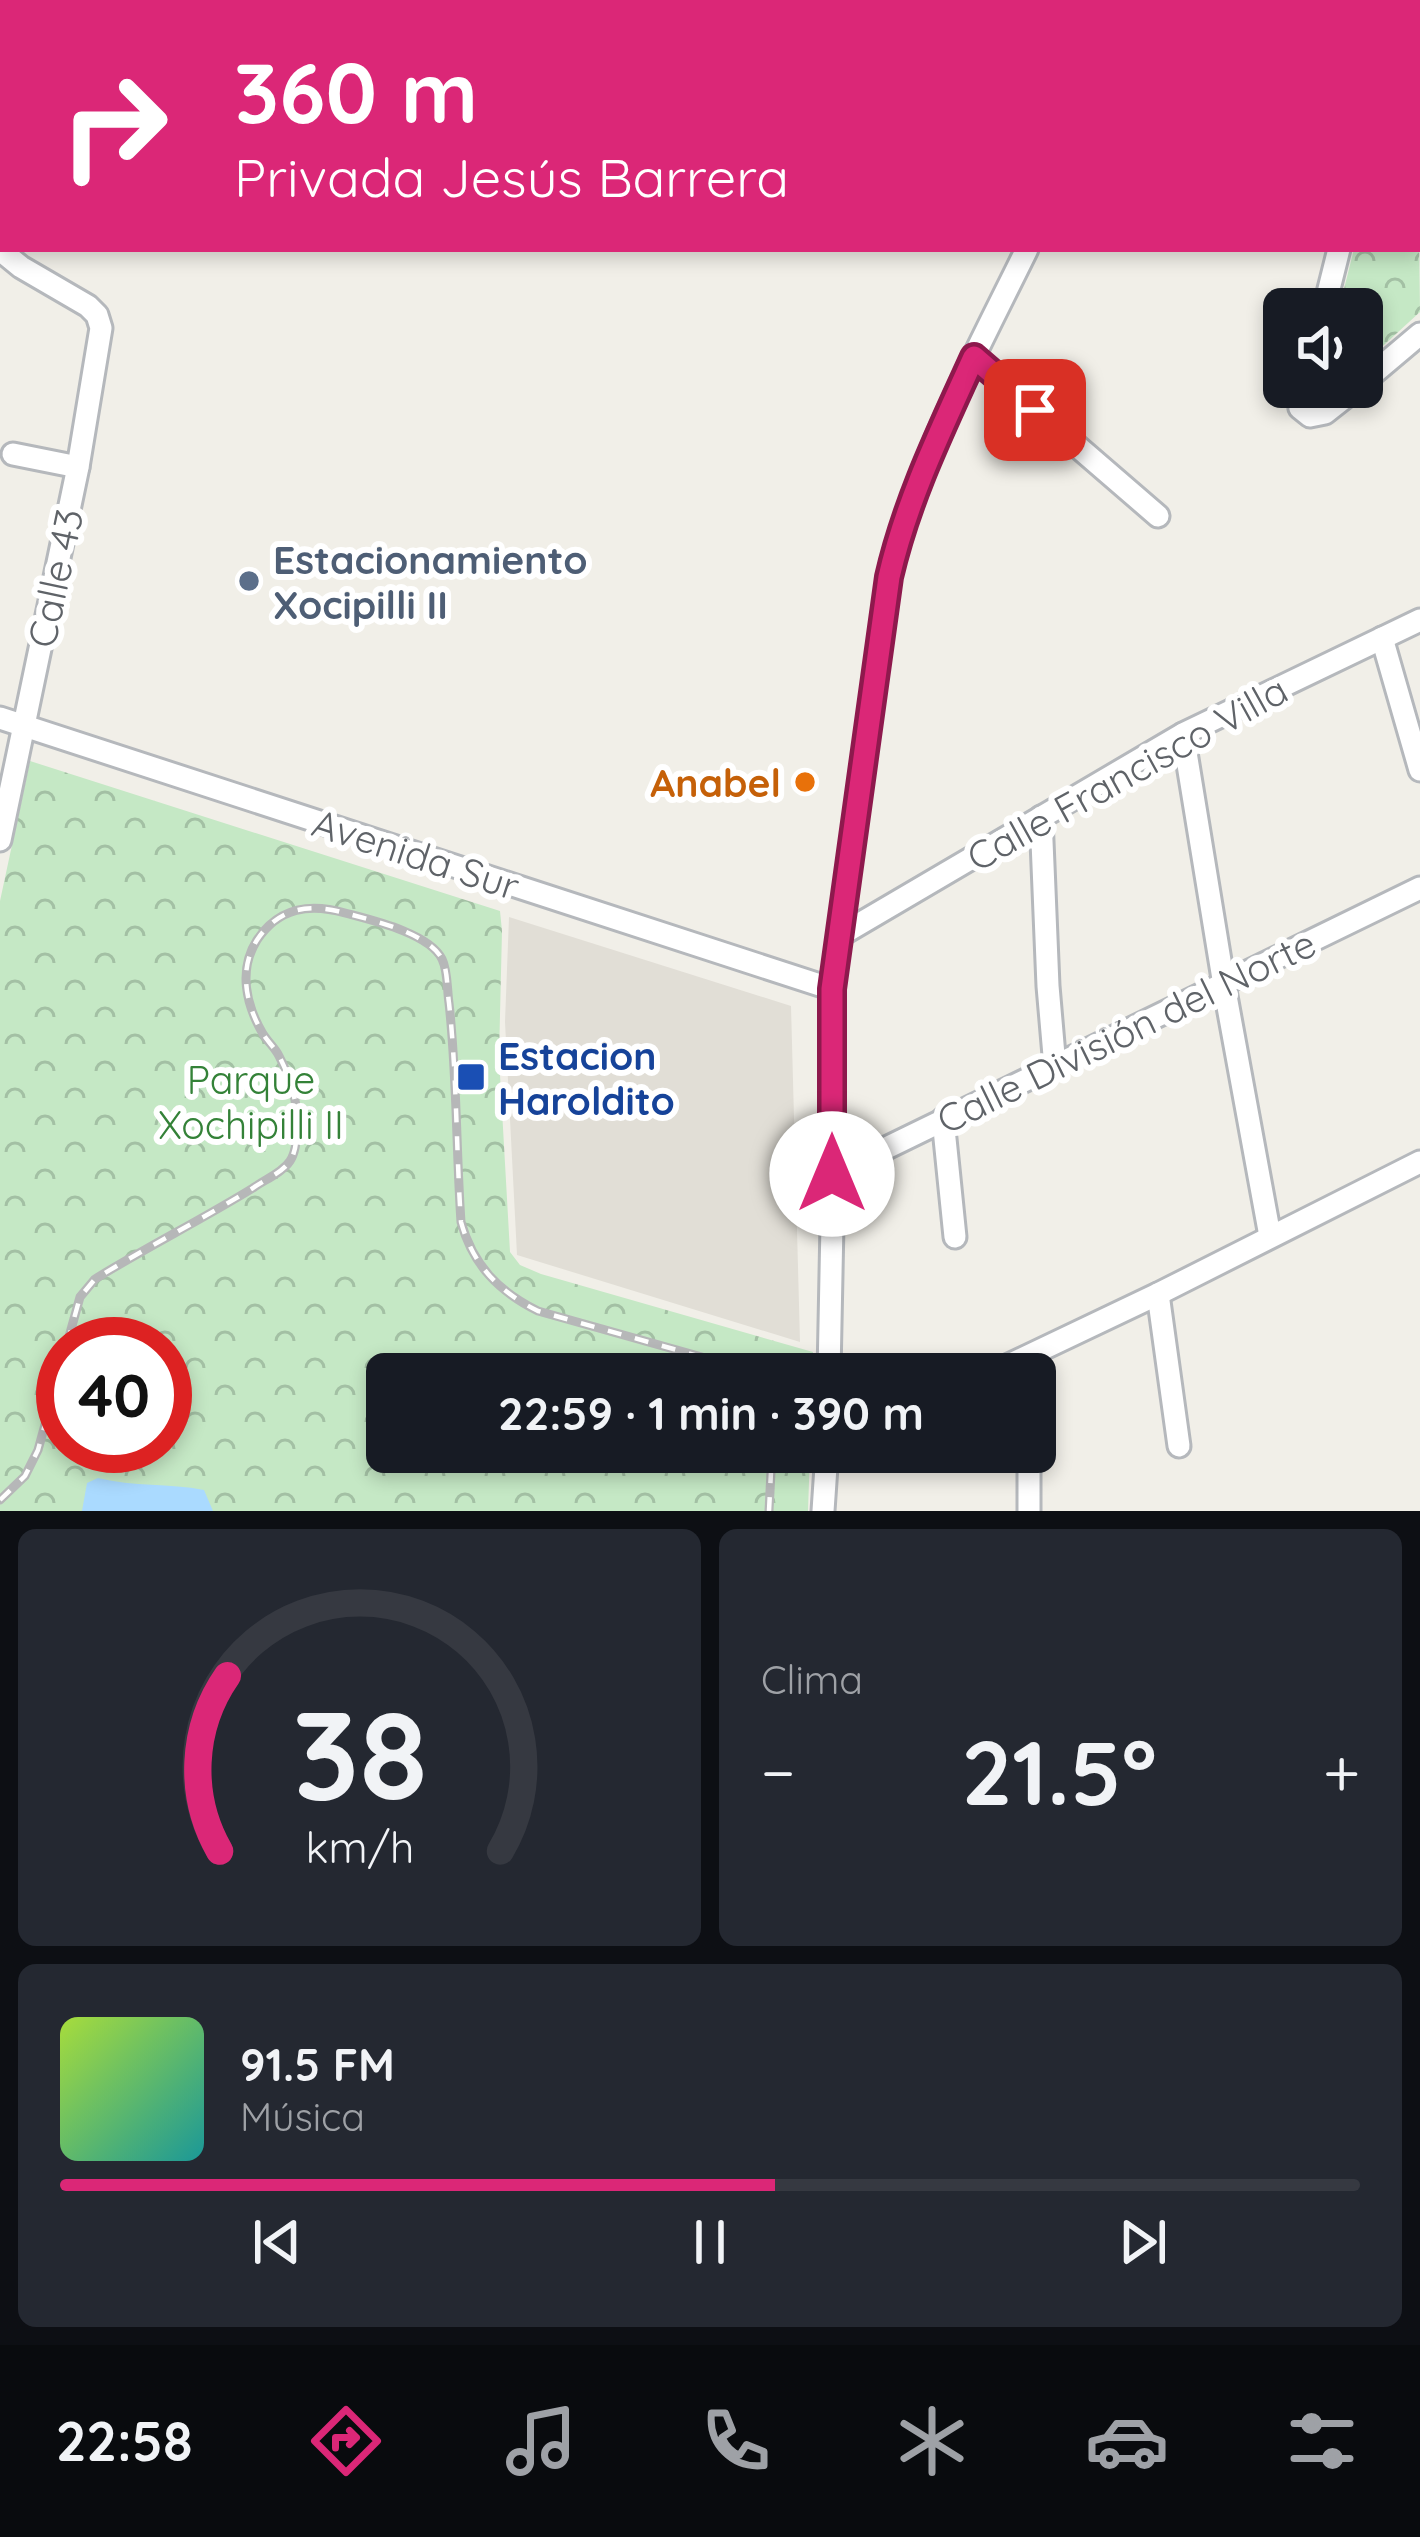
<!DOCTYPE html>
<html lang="es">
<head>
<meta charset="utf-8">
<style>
  body { margin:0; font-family:Quicksand,sans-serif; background:#242831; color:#f1f3f6; height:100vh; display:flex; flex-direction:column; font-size:45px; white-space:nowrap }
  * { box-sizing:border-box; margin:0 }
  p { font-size:39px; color:#9ea1a6 }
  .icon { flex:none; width:66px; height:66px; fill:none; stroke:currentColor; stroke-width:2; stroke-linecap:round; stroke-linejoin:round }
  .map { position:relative; height:1511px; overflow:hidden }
  .panel { display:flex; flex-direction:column; gap:18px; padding:18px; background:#0d0f14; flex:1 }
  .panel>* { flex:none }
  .banner { position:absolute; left:0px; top:0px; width:1422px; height:252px; box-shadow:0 6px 18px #0003; background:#db2777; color:#fff; overflow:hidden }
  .tools { position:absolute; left:1263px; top:288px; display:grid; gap:24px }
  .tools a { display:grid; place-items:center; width:120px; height:120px; border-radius:18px; background:#171b24; box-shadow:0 6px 18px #0003; font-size:60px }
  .speed { position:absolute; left:36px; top:1317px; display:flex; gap:24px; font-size:60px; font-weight:700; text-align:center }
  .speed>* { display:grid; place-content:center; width:156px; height:156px; border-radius:50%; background:#171b24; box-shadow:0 6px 18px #0003; line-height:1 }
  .speed .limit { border:18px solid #d22; background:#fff; color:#111 }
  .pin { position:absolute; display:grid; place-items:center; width:102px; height:102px; color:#fff; margin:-51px; border-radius:24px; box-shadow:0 6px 18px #0006 }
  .me { position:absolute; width:132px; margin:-66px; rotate:0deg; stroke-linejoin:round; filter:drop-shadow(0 0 9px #0008) }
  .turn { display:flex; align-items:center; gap:42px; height:252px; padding:0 36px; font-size:54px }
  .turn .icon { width:156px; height:156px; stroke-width:2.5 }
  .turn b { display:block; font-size:84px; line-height:102px }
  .big { font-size:90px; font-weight:700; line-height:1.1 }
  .panel .widget { flex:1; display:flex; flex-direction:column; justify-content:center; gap:18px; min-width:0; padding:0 42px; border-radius:18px; background:#242831 }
  .panel .dial { align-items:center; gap:0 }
  .dial svg { height:312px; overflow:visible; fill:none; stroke:#363941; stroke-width:7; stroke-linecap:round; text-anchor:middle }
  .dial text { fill:#f1f3f6; stroke:none }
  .song { display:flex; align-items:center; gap:36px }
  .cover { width:144px; height:144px; border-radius:18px; background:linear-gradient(135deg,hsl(80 70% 55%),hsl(180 70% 35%)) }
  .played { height:12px; border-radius:6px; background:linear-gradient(90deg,#db2777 55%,#363941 55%) }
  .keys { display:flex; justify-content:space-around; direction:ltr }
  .heat { display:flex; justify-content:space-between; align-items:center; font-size:66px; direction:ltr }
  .panel .tiles { flex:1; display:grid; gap:18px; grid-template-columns:1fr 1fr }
  .widget:last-child { grid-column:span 2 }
  .trip { position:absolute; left:366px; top:1353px; width:690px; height:120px; border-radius:18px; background:#171b24; box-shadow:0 6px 18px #0003; font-weight:700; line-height:120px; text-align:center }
  .tab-bar { display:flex; height:192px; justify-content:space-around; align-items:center; background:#090b0e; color:#9ea1a6 }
  .tab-bar .icon { width:84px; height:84px }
  .tab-bar .selected { color:#db2777 }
  .tab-bar b { font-size:54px; color:#f1f3f6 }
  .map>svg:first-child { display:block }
  .education { fill:#e1ded6 }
  .forest { fill:url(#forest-crowns); fill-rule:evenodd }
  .water { fill:#aadaff }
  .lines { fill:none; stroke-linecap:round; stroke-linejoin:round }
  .minor-casing { stroke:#b5b8bc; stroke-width:27 }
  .minor { stroke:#fff; stroke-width:21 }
  .rail-casing { stroke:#b6b7b8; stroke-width:9 }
  .rail { stroke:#fff; stroke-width:4.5; stroke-dasharray:14; stroke-linecap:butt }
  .route-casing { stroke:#8e194d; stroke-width:30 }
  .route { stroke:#db2777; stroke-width:21 }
  .service-dot { fill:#5c6f8a; stroke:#fff; stroke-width:4.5 }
  .food-dot { fill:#e8710a; stroke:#fff; stroke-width:4.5 }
  .transit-dot { fill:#1a4fb4; stroke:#fff; stroke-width:4.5 }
  .labels { text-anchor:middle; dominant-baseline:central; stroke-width:12; stroke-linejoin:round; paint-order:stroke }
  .service-label { font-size:39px; font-weight:bold; fill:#4e5e75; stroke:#fff; text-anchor:start }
  .street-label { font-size:39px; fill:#5f6368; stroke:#fff }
  .food-label { font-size:39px; font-weight:bold; fill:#c56008; stroke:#fff; text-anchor:end }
  .transit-label { font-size:39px; font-weight:bold; fill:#164399; stroke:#fff; text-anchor:start }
  .park-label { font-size:39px; fill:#348238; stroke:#fff }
</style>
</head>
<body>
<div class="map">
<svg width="1420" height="1511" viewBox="0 0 1420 1511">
  <defs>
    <pattern id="forest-crowns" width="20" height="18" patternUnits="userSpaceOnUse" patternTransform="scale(3)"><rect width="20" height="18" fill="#c5e8c5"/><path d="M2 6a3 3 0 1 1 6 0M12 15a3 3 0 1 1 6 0" fill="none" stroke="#a3c0a4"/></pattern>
  </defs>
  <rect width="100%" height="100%" fill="#f1efe8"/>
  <!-- education -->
  <path class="education" d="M509 917 791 1006 800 1342 517 1255 505 1022Z"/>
  <!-- forest -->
  <g class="forest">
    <path d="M1419 237 1420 312 1362 365V309H1339L1354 249H1419Z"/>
    <path d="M30 761 500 911 502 931 499 1057 510 1252 520 1265 541 1274 813 1352 812 1374H387V1452H810L808 1511H0V901ZM63 1344H165V1446H63Z"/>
  </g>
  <!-- water -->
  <path class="water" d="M98 1478C134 1487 169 1483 204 1490L213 1511H82L87 1483Z"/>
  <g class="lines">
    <!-- minor casing -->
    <g class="minor-casing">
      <g id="minor">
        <path d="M1148 3 1149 0"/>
        <path d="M1419 100 1420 101"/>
        <path d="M1419 220 1420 221"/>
        <path d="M0 250 21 267 88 306 97 315 101 328 78 467 0 840"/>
        <path d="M1324 309 1339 249"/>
        <path d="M974 357 1158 516"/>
        <path d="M1362 383 1420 334"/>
        <path d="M1305 387 1300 408 1310 416 1325 413 1358 387"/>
        <path d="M13 454 78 467"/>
        <path d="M1382 638 1420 770"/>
        <path d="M0 718 832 989"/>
        <path d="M1183 734 1224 985 1270 1236"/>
        <path d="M1041 817 1048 986 1055 1067"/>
        <path d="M839 936 1183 734 1420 620"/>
        <path d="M943 1119 955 1237"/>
        <path d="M833 1174 1420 888"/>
        <path d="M1158 1294 1179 1446"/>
        <path d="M829 1374 833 1174 832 989 889 577C916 462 975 355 1027 249"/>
        <path d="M990 1374 1158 1294 1420 1162"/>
        <path d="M1029 1452V1511"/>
        <path d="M823 1511 827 1452"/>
      </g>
    </g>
    <!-- minor -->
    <use href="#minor" class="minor"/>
    <!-- rail casing -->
    <g class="rail-casing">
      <g id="rail">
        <path d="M67 1344 80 1297 95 1279C147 1247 201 1220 253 1188 264 1180 282 1173 290 1161 296 1152 297 1137 297 1126 298 1103 290 1077 279 1056 275 1048 268 1042 263 1034 246 1005 238 970 257 940 279 907 310 903 345 913 371 920 429 933 442 959 448 971 447 990 449 1003 457 1075 456 1149 461 1222 473 1265 498 1291 538 1311L709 1359 751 1374"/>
        <path d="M0 1500 25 1476 38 1450 63 1359"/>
        <path d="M769 1511 772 1452"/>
      </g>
    </g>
    <!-- rail -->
    <use href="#rail" class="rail"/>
  </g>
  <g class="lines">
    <!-- route casing -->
    <g class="route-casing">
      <path id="route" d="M832 1174V989L889 577C907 499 941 430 974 357L1035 410"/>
    </g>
    <!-- route -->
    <use href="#route" class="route"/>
  </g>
  <!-- markers -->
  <circle class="service-dot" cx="249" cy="581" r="12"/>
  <circle class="food-dot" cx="805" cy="782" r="12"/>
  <rect class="transit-dot" x="456" y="1062" width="30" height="30" rx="6"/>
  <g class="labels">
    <!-- service labels -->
    <g class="service-label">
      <text x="273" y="559">Estacionamiento<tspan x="273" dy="45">Xocipilli II</tspan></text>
    </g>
    <!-- street labels -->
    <g class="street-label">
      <text transform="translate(55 578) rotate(-78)">Calle 43</text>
      <text transform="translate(1127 773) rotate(-29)">Calle Francisco Villa</text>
      <text transform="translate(416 854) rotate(18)">Avenida Sur</text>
      <text transform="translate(1126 1031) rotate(-26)">Calle División del Norte</text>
    </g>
    <!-- food labels -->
    <g class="food-label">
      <text x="781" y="782">Anabel</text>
    </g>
    <!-- transit labels -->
    <g class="transit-label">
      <text x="498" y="1055">Estacion<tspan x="498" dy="45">Haroldito</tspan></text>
    </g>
    <!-- park labels -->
    <g class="park-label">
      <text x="251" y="1079">Parque<tspan x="251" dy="45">Xochipilli II</tspan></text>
    </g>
  </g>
</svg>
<div class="tools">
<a><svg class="icon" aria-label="sound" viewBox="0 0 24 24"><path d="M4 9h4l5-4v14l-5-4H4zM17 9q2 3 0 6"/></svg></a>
</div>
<div class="speed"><div class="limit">40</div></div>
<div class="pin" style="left:1035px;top:410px;background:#d93025"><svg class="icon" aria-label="arrive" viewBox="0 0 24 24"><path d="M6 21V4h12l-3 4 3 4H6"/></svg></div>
<svg class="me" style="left:832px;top:1174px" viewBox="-20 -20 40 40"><circle r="19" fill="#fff"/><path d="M0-13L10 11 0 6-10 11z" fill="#db2777"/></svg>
<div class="trip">22:59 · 1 min · 390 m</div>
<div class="banner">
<div class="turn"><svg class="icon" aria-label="right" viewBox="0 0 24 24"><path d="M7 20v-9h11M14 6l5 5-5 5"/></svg><div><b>360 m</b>Privada Jesús Barrera</div></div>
</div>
</div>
<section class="panel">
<div class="tiles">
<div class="widget dial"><svg viewBox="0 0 100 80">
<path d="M14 69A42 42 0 1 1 86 69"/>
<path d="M14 69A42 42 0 0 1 16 24" stroke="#db2777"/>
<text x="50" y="56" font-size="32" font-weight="700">38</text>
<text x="50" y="72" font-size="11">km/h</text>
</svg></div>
<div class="widget"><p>Clima</p>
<div class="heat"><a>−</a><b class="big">21.5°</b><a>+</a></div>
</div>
<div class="widget">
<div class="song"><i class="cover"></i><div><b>91.5 FM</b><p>Música</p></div></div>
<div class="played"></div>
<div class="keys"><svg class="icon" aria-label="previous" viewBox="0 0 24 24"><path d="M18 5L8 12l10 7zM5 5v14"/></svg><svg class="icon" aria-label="pause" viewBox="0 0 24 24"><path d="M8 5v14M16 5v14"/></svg><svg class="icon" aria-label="next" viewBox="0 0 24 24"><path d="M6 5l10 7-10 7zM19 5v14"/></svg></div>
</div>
</div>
</section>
<nav class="tab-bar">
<b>22:58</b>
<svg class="icon selected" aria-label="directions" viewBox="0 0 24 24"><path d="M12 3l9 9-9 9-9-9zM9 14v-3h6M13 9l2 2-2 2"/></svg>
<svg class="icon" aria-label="music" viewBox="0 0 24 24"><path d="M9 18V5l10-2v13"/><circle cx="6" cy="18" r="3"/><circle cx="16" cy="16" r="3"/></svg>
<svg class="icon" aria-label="phone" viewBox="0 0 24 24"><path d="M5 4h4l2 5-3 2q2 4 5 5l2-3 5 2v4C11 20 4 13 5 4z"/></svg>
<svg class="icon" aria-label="climate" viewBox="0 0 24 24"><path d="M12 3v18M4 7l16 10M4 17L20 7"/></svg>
<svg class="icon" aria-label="car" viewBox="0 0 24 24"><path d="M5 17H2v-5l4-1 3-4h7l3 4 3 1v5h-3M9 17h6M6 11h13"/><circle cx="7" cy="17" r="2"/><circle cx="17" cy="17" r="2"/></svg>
<svg class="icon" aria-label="filters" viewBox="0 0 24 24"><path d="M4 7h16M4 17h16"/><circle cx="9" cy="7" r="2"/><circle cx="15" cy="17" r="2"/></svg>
</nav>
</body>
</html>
